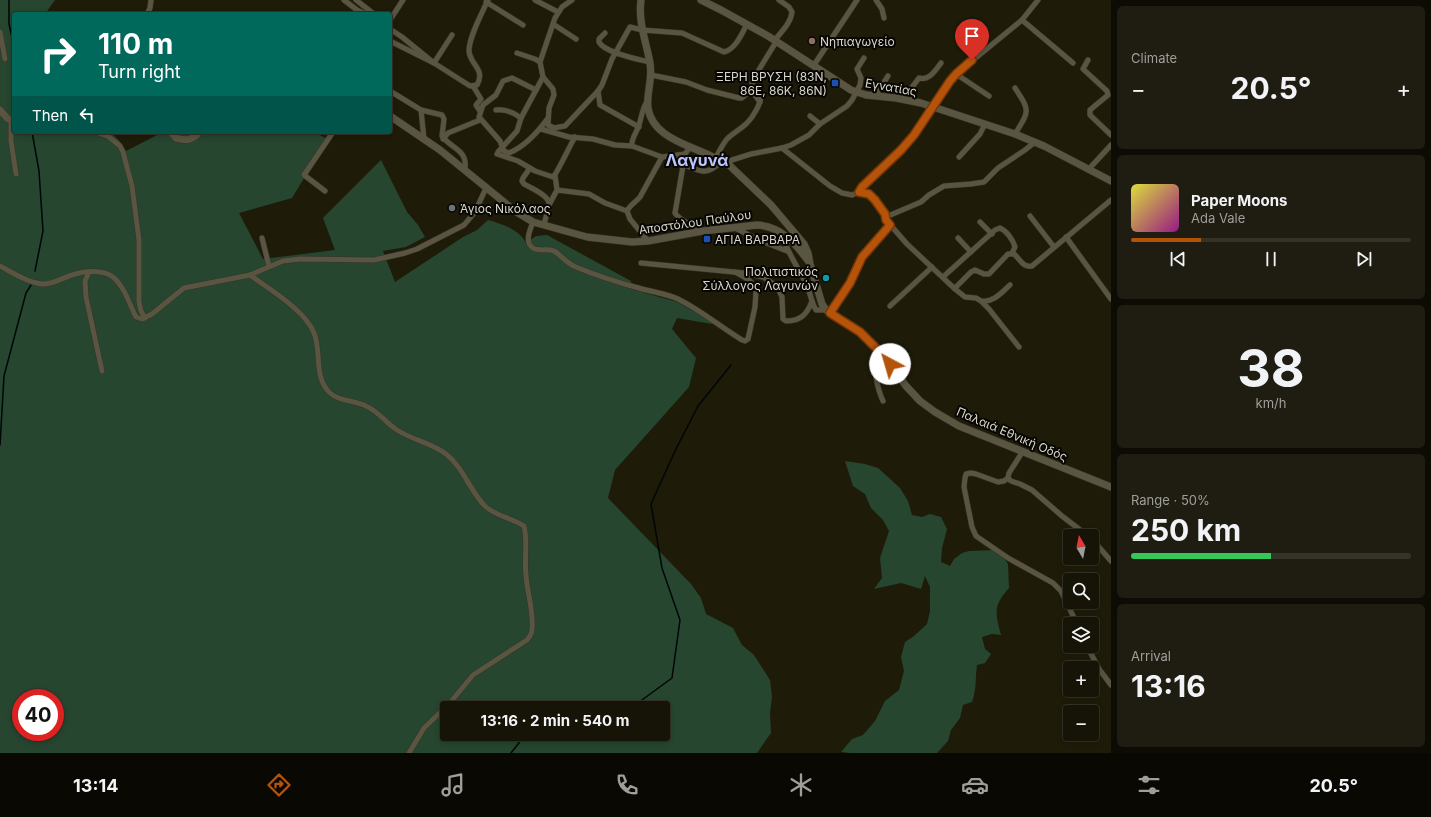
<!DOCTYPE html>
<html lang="en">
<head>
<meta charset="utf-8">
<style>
  body { margin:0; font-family:Inter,sans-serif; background:#1f1d11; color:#f1f3f6; height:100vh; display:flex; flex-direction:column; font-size:15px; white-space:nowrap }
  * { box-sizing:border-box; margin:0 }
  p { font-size:13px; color:#9e9e9b }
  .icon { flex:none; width:22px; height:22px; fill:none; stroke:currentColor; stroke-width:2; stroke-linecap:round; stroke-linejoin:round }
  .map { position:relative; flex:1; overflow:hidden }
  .details { display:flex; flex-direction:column; gap:6px; padding:6px; background:#0c0b04; width:320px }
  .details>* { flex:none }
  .hud { position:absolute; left:12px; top:12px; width:380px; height:122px; border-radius:4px; box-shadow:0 2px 6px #0003,0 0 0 1px #353328; background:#00695c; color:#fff; overflow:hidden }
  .needle { width:26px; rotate:350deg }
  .fabs { position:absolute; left:1063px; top:529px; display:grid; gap:8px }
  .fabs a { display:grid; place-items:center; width:36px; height:36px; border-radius:4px; background:#161407; box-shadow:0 2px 6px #0003,0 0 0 1px #353328; font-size:20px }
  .speed { position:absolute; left:12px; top:689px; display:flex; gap:8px; font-size:20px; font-weight:700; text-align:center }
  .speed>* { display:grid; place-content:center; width:52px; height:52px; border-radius:50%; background:#161407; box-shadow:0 2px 6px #0003,0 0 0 1px #353328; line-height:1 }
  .speed .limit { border:6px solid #d22; background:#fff; color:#111 }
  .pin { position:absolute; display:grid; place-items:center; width:34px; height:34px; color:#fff; margin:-41px -17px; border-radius:50% 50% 50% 0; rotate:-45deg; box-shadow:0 0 4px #0007 }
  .pin .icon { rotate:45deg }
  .me { position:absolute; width:44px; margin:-22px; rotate:321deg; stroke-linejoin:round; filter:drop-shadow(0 0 3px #0008) }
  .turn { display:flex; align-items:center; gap:14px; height:84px; padding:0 20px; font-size:18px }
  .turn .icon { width:52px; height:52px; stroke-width:2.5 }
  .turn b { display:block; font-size:28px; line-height:34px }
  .then { display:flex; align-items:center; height:38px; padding:0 20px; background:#0003; gap:8px; font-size:15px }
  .big { font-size:30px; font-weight:700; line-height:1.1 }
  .details .widget { flex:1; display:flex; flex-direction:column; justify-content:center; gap:6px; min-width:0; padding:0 14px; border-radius:6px; background:#1f1d11 }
  .details .dial { align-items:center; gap:0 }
  .dial b { font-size:52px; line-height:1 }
  .song { display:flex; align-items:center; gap:12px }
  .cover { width:48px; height:48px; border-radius:6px; background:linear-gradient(135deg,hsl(60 70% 55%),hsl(310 70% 35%)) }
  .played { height:4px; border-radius:2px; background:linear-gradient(90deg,#b45309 25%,#353328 25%) }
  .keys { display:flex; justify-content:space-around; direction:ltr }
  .heat { display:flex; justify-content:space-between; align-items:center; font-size:22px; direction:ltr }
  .charge { height:6px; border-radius:3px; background:linear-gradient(90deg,#34c759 50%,#353328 0) }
  .trip { position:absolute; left:440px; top:701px; width:230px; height:40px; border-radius:4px; background:#161407; box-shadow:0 2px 6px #0003,0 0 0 1px #353328; font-weight:700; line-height:40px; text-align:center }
  .dock { display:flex; height:64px; justify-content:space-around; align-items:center; background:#090803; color:#9e9e9b }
  .dock .icon { width:28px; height:28px }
  .dock .selected { color:#b45309 }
  .dock b { font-size:18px; color:#f1f3f6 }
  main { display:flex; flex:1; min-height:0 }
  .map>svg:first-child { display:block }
  .green { fill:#264630; fill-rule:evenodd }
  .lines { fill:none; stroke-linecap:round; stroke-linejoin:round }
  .stream { stroke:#000607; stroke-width:1.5 }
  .street-casing { stroke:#36342d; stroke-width:6 }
  .secondary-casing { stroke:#36342d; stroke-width:8 }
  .street { stroke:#595541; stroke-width:5 }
  .secondary { stroke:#595541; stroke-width:7 }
  .route-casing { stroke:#753606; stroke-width:10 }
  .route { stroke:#b45309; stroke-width:7 }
  .education-dot { fill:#8d6e63; stroke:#070602; stroke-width:1.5 }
  .transit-dot { fill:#1a4fb4; stroke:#070602; stroke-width:1.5 }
  .worship-dot { fill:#6b7280; stroke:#070602; stroke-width:1.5 }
  .culture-dot { fill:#0f9aa8; stroke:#070602; stroke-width:1.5 }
  .labels { text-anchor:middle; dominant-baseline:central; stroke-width:4; stroke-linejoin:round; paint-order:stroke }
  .poi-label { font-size:12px; fill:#dad8cc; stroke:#070602; text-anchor:start }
  .street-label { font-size:12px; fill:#dad8cc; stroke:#070602 }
  .district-label { font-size:16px; font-weight:bold; fill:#bdc5fe; stroke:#070602 }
</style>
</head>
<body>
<main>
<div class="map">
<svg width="1111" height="753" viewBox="0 0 1111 753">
  <rect width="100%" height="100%" fill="#1e1b09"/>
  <!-- green -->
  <g class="green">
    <path d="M0 0H55L45 14H14V132H106C116 134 121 143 126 151L163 132H313L328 139 292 198 239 213 263 259 335 250 323 218 381 160 407 212 418 225 425 237 406 247 383 251 395 282 463 237 477 230 488 220C502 224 519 229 526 243L536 236 547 235 631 281V289L677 302 718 325 677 318 672 329 696 358 689 387 615 470 608 498 691 584 701 598 706 614 733 628 742 645 754 655 770 680 772 697 770 713 771 733 757 753H0ZM21 698H55V732H21ZM447 708H663V734H447Z"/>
    <path d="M845 461 865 464 878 468 900 488 908 501 912 515 922 517 930 514 941 517 947 529 942 548 941 562 950 566 954 559 962 553 969 551 994 550 1004 558 1008 564 1009 588C993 606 995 612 1001 635L992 634 982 637 985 649 991 654 985 663 977 665C975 679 977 688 972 702L963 705 960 718 951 730 948 741 937 753H850L841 752 852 739 863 735 875 721 885 701 899 690 904 671 901 657 905 642 914 636 927 624 930 611V587L925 576 921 589 901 583 874 589 882 578 880 558 889 531 883 520 871 508 865 494 853 486Z"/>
  </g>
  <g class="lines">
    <!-- stream -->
    <g class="stream">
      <path d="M9 0V24L14 46"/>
      <path d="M32 132 39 171 43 231 35 271"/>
      <path d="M0 445 4 376 26 293 31 285"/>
      <path d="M631 708 672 678 680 620 662 568 651 504 675 451 698 406 731 365"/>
      <path d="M511 753 522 739 541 734"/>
    </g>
    <!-- street casing -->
    <g class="street-casing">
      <g id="street">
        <path d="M344 0 357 10 366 14"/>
        <path d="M356 0 374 14"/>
        <path d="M535 0 558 12"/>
        <path d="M572 0 562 7 555 18 540 62 543 77 553 89 554 95 549 108 548 125 554 128 565 126 598 91 602 85 612 59 630 27 642 30 682 33 724 52C736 49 742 33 747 24"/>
        <path d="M876 0 882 9 884 18"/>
        <path d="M486 2 523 25"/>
        <path d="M147 14 150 8 151 0"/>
        <path d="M226 14H227"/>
        <path d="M390 20 403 0"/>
        <path d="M1022 20 1073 63"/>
        <path d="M553 24 576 39"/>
        <path d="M390 29 402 37 434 63 470 86 477 85C486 69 470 65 469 51 469 37 482 13 488 0"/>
        <path d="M0 32 5 59"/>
        <path d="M605 33 599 39V42C605 53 637 59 649 62"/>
        <path d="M390 41 434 63 452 35"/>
        <path d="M774 41C781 32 791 23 792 12L789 7 779 0"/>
        <path d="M970 42 982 52"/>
        <path d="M517 53 535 59 540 62"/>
        <path d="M1088 60 1083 69 1107 91 1108 95 1090 110V115L1111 135"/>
        <path d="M814 65 857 0"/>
        <path d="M956 74 989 96"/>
        <path d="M651 75 686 82 707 90 739 98H742L751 90 760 102"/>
        <path d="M543 77 536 90 512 78 503 81 496 95 483 105 479 117 500 141 504 151 509 153C526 146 538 132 548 118"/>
        <path d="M473 86 481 99 476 105 480 111"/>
        <path d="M1015 88C1030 111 1030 110 1015 134"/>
        <path d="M536 90 521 118 517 131 498 152 497 154 518 161 535 171 553 177C557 174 570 145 575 137"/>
        <path d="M390 91 421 110 424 139"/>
        <path d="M598 91 600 105 639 127"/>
        <path d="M875 96 888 76"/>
        <path d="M903 99 919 78C929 81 935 71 941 63"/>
        <path d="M421 110 442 115 444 119 442 136C451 149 468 149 465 170"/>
        <path d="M496 110C506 109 513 112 521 118"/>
        <path d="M810 116 820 124"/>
        <path d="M11 121V141L16 174"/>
        <path d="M541 129 569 137 593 139 615 145 632 146"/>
        <path d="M96 132 109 137 120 146 123 152 132 186 139 240V302L141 311 145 318"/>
        <path d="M443 139 448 133 480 120"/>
        <path d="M782 148 830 186 842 193 852 195 859 192 869 194 885 214 886 220 907 244 955 289 956 287 971 272 975 270 984 274H989L1008 254H1014C1020 259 1023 268 1032 266L1111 200"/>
        <path d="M685 154 675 213C679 220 695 227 702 231"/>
        <path d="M662 157 685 154 690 147"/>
        <path d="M959 157 980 134 985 124"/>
        <path d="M715 159C719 152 722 145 727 139 733 133 741 129 747 123 753 117 761 104 761 95L754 88 752 83 760 68 776 42"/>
        <path d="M727 163 732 160 751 154 782 148 791 145 809 135 820 124 847 106 852 100 860 85 861 78 857 69 864 58"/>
        <path d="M683 164C701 172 706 176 721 162"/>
        <path d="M530 168 523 178 522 181 524 184C531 188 548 195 549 203 549 210 545 218 544 225"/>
        <path d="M1088 170 1111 145"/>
        <path d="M557 190 589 194 605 203 627 211 630 219 648 241"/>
        <path d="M325 191 304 175 333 132"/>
        <path d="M859 192 862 187 901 150 914 135 932 106 956 74 1022 20 1038 0"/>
        <path d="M549 205 557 190 555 175"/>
        <path d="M627 211C630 205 636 202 640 197L662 157 632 146C631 138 637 132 639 125 642 116 642 108 648 100"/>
        <path d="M885 214 888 216 921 202 929 195 944 186 971 184 984 182 998 168 1025 150 1035 142"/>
        <path d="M1030 216 1054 247"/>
        <path d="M533 222C530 230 524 242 533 248 539 252 547 248 554 251 561 255 566 263 576 267 597 276 620 283 642 289 654 292 667 294 678 299 700 310 721 327 742 340L745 341 748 339 755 307 756 291C754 281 744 277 735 272"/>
        <path d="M980 222 992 234"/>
        <path d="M735 228 759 240 787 251"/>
        <path d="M780 231C786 250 797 266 806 283 810 291 811 302 816 310H826"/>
        <path d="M1066 237 1111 299"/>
        <path d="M262 238 269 266"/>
        <path d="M958 238 971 252"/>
        <path d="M641 263 744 273 763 277 774 284 779 290 782 297 783 319 786 321C800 321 807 315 812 301"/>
        <path d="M0 266C13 273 27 282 42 284 52 285 62 278 72 275 83 271 103 269 113 277 125 287 129 304 136 317L142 319 152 314 184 288 250 275 283 261 300 259 374 260 405 253 417 249 464 225 475 212 486 188"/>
        <path d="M89 272 85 281 86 297 102 371"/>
        <path d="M250 275C270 290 305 310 314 333 322 352 313 377 330 393 340 402 355 400 366 406 378 411 386 423 397 430 412 440 432 443 446 454 464 468 470 492 486 507 496 516 512 518 524 526 528 542 524 558 526 575 527 593 534 611 532 630 532 634 529 637 527 640L473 675 449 704 424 728 409 753"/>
        <path d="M943 277 995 230 1000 228C1007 231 1013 240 1015 247L1012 253"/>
        <path d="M955 289 965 297 976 298 981 301 989 309 1019 347"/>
        <path d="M981 301C993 303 1001 293 1010 285"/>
        <path d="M890 306 932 267"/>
        <path d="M830 313 850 283 862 257 890 225"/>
        <path d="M875 347C874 365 875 384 883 401"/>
        <path d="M1023 451 1009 473 1008 478 1004 481 998 482 976 474 971 473 966 474 965 478 964 487 972 527 976 536 1008 558 1053 583 1061 591 1077 624"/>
        <path d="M1008 478 1011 481 1020 484 1032 490 1062 516 1088 536"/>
        <path d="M1092 539 1111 561"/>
        <path d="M1087 646 1099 669 1111 685"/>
      </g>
    </g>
    <!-- secondary casing -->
    <g class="secondary-casing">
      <g id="secondary">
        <path d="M641 0C638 22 646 41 650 63 653 80 646 93 648 108 652 134 681 143 702 152 711 155 718 161 727 163L771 205 804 244 808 253 810 264 822 304 826 310 860 332 883 355 906 386 920 401 935 412 959 426 1111 487"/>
        <path d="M701 0 721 10 768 36 851 90 866 95 896 98 921 103 1015 134 1044 146 1111 181"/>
        <path d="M0 110 7 118 14 122"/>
        <path d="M390 116 440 150 515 211 533 222 587 237 632 242 648 241 703 231 757 225C781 226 796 244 809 262"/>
        <path d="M171 132 176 138C185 141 194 140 199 132"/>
      </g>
    </g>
    <!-- street -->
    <use href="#street" class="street"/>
    <!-- secondary -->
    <use href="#secondary" class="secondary"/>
  </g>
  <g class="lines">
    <!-- route casing -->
    <g class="route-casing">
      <path id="route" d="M890 364 875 347 860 332 830 313 850 283 862 257 890 225 886 220 885 214 875 200 869 194 859 192 862 187 901 150 914 135 950 81 956 74 972 60"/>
    </g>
    <!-- route -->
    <use href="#route" class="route"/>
  </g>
  <!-- markers -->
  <circle class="education-dot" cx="812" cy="41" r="4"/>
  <g class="transit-dot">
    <rect x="831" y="79" width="8" height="8" rx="2"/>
    <rect x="703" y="235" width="8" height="8" rx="2"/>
  </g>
  <circle class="worship-dot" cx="452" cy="208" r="4"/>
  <circle class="culture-dot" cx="826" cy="278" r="4"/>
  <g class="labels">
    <!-- poi labels -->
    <g class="poi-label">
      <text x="820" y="41">Νηπιαγωγείο</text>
      <text x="827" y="76" text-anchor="end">ΞΕΡΗ ΒΡΥΣΗ (83Ν,<tspan x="827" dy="14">86Ε, 86Κ, 86Ν)</tspan></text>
      <text x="460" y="208">Άγιος Νικόλαος</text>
      <text x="715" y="239">ΑΓΙΑ ΒΑΡΒΑΡΑ</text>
      <text x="818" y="271" text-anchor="end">Πολιτιστικός<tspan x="818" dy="14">Σύλλογος Λαγυνών</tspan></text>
    </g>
    <!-- street labels -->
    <g class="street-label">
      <text transform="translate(891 87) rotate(10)">Εγνατίας</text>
      <text transform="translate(695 222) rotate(-8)">Αποστόλου Παύλου</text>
      <text transform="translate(1012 434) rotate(23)">Παλαιά Εθνική Οδός</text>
    </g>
    <!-- district labels -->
    <g class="district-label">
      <text x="697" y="160">Λαγυνά</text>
    </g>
  </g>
</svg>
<div class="fabs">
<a><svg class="needle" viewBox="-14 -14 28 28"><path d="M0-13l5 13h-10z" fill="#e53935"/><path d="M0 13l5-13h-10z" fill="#9e9e9b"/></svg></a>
<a><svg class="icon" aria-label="search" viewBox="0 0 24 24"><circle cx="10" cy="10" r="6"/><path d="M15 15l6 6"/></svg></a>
<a><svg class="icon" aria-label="layers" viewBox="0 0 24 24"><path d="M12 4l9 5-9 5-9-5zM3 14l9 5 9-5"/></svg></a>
<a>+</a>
<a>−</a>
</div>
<div class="speed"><div class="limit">40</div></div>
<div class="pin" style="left:972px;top:60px;background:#d93025"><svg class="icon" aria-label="arrive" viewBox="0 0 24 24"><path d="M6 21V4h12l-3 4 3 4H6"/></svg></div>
<svg class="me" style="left:890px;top:364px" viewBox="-20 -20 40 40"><circle r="19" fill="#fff"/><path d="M0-13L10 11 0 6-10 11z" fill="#b45309"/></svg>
<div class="trip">13:16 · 2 min · 540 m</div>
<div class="hud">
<div class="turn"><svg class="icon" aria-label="right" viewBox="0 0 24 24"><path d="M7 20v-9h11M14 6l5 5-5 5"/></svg><div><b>110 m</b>Turn right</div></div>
<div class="then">Then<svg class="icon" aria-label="left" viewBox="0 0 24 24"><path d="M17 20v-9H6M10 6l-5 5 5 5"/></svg></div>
</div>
</div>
<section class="details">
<div class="widget"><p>Climate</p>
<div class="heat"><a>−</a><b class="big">20.5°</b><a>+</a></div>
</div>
<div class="widget">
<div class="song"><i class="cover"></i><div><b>Paper Moons</b><p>Ada Vale</p></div></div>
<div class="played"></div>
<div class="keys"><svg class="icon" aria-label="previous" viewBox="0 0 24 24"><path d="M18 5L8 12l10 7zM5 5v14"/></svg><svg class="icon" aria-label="pause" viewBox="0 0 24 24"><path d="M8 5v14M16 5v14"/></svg><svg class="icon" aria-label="next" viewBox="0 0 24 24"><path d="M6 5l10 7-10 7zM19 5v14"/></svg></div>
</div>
<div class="widget dial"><b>38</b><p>km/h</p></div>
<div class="widget"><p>Range · 50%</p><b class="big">250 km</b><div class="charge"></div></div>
<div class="widget"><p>Arrival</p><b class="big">13:16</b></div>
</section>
</main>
<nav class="dock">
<b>13:14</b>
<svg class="icon selected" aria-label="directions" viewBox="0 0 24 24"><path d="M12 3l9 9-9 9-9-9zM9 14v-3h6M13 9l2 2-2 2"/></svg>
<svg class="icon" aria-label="music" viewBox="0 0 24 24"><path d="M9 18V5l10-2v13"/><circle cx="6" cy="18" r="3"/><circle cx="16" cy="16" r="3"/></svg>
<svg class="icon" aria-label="phone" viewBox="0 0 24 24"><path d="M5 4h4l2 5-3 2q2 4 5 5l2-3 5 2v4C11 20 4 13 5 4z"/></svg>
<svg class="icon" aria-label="climate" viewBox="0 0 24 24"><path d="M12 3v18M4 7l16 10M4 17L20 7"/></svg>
<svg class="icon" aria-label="car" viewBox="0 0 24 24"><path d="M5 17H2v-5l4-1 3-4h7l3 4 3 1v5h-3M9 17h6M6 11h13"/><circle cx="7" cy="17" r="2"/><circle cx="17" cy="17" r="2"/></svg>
<svg class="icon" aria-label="filters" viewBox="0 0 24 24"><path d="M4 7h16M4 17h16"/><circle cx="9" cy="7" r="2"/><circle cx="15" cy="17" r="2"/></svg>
<b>20.5°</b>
</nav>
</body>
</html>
